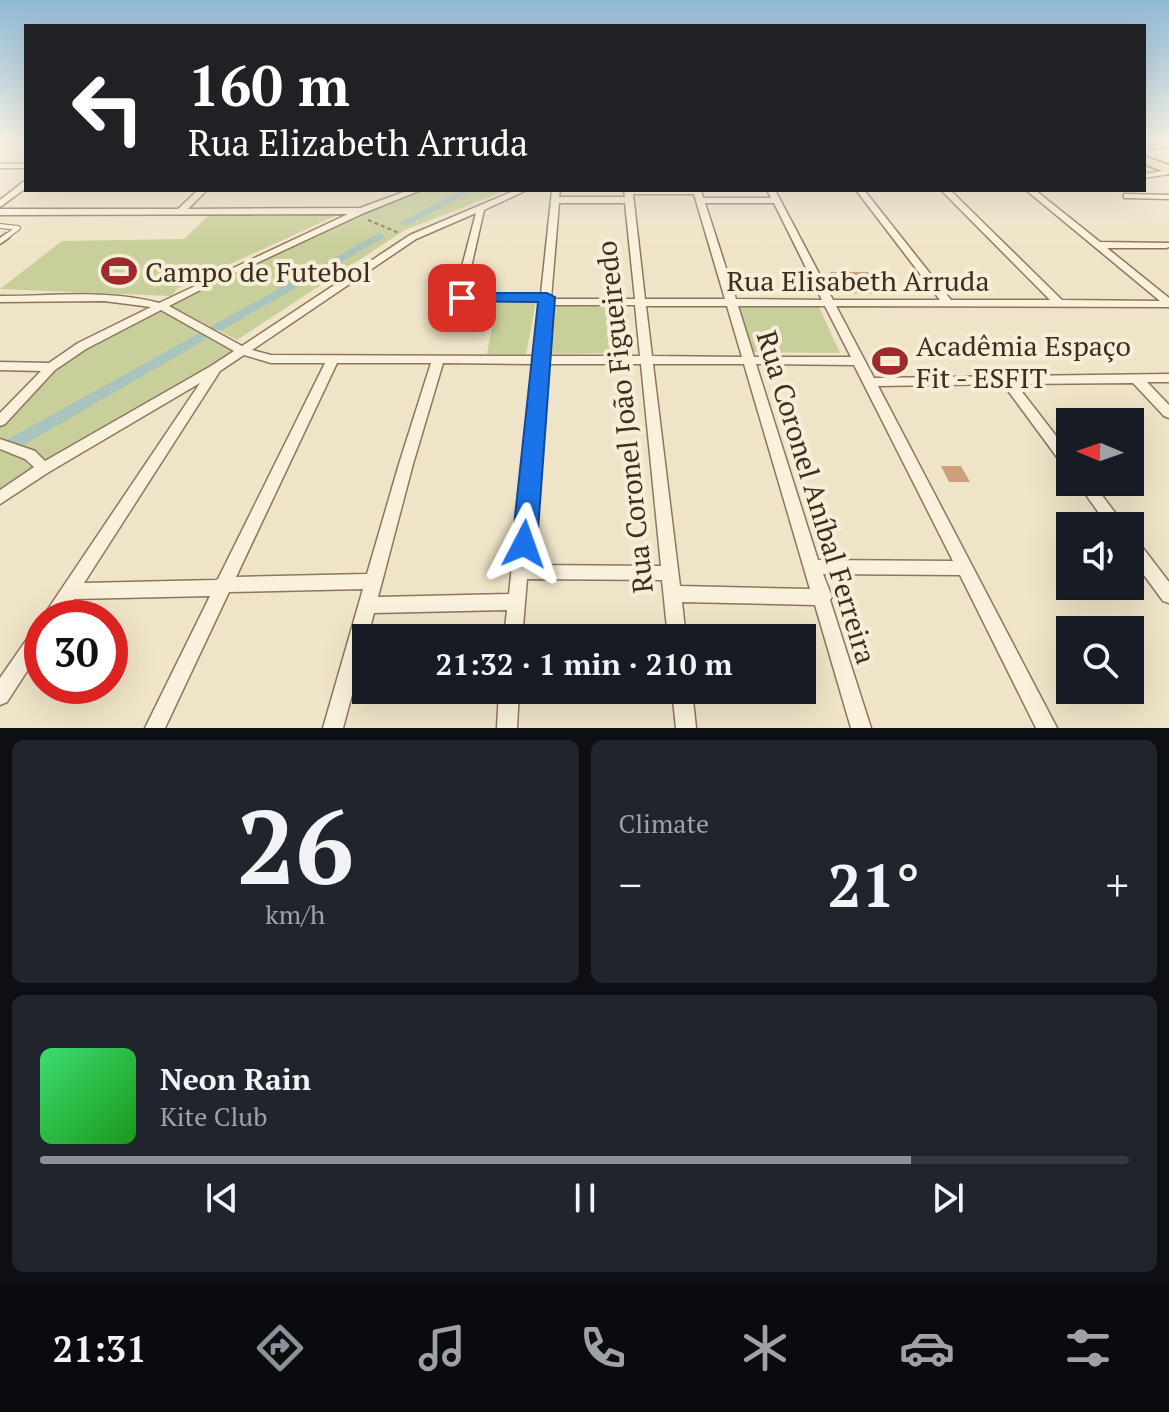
<!DOCTYPE html>
<html lang="en">
<head>
<meta charset="utf-8">
<style>
  body { margin:0; font-family:"PT Serif",serif; background:#20242c; color:#f1f3f6; height:100vh; display:flex; flex-direction:column; font-size:30px; white-space:nowrap }
  * { box-sizing:border-box; margin:0 }
  p { font-size:26px; color:#9ea1a6 }
  .icon { flex:none; width:44px; height:44px; fill:none; stroke:currentColor; stroke-width:2; stroke-linecap:round; stroke-linejoin:round }
  .map { position:relative; height:728px; overflow:hidden }
  .sheet { display:flex; flex-direction:column; gap:12px; padding:12px; background:#0d0f14; flex:1 }
  .sheet>* { flex:none }
  .guide { position:absolute; left:24px; top:24px; width:1122px; height:168px; border-radius:0px; box-shadow:0 8px 32px #0002; background:#202124; color:#fff; overflow:hidden }
  .needle { width:52px; rotate:272deg }
  .fabs { position:absolute; left:1056px; top:408px; display:grid; gap:16px }
  .fabs a { display:grid; place-items:center; width:88px; height:88px; border-radius:0px; background:#171b24; box-shadow:0 8px 32px #0002; font-size:40px }
  .speed { position:absolute; left:24px; top:600px; display:flex; gap:16px; font-size:40px; font-weight:700; text-align:center }
  .speed>* { display:grid; place-content:center; width:104px; height:104px; border-radius:50%; background:#171b24; box-shadow:0 8px 32px #0002; line-height:1 }
  .speed .limit { border:12px solid #d22; background:#fff; color:#111 }
  .pin { position:absolute; display:grid; place-items:center; width:68px; height:68px; color:#fff; margin:-34px; border-radius:16px; box-shadow:0 4px 12px #0006 }
  .me { position:absolute; width:88px; margin:-44px; rotate:4deg; stroke-linejoin:round; filter:drop-shadow(0 0 6px #0008) }
  .turn { display:flex; align-items:center; gap:28px; height:168px; padding:0 32px; font-size:36px }
  .turn .icon { width:104px; height:104px; stroke-width:2.5 }
  .turn b { display:block; font-size:56px; line-height:68px }
  .big { font-size:60px; font-weight:700; line-height:1.1 }
  .sheet .card { flex:1; display:flex; flex-direction:column; justify-content:center; gap:12px; min-width:0; padding:0 28px; border-radius:12px; background:#20242c }
  .sheet .dial { align-items:center; gap:0 }
  .dial b { font-size:104px; line-height:1 }
  .song { display:flex; align-items:center; gap:24px }
  .cover { width:96px; height:96px; border-radius:12px; background:linear-gradient(135deg,hsl(140 70% 55%),hsl(120 70% 35%)) }
  .played { height:8px; border-radius:4px; background:linear-gradient(90deg,#8c9099 80%,#363941 80%) }
  .keys { display:flex; justify-content:space-around; direction:ltr }
  .heat { display:flex; justify-content:space-between; align-items:center; font-size:44px; direction:ltr }
  .sheet .tiles { flex:1; display:grid; gap:12px; grid-template-columns:1fr 1fr }
  .card:last-child { grid-column:span 2 }
  .trip { position:absolute; left:352px; top:624px; width:464px; height:80px; border-radius:0px; background:#171b24; box-shadow:0 8px 32px #0002; font-weight:700; line-height:80px; text-align:center }
  .tabs { display:flex; height:128px; justify-content:space-around; align-items:center; background:#090b0e; color:#9ea1a6 }
  .tabs .icon { width:56px; height:56px }
  .tabs .active { color:#8c9099 }
  .tabs b { font-size:36px; color:#f1f3f6 }
  .map>svg:first-child { display:block }
  .green { fill:#c9cf9b }
  .lines { fill:none; stroke-linecap:round; stroke-linejoin:round }
  .canal { fill:#a9c4bc; fill-rule:evenodd }
  .building { fill:#cf9f7d }
  .lane-far1-casing { stroke:#8d765c; stroke-width:6 }
  .lane-casing { stroke:#8d765c; stroke-width:8 }
  .street-casing { stroke:#8d765c; stroke-width:3 }
  .primary-casing { stroke:#5b4430; stroke-width:3 }
  .path { stroke:#8d765c; stroke-width:2; stroke-dasharray:4 3; stroke-linecap:butt }
  .lane-far1 { stroke:#faf1dc; stroke-width:4 }
  .lane { stroke:#faf1dc; stroke-width:5 }
  .street { fill:#faf1dc; fill-rule:evenodd }
  .primary { fill:#f3d9a0; fill-rule:evenodd }
  .route { fill:#1a73e8; stroke:#114b97; stroke-width:2 }
  .labels { text-anchor:middle; dominant-baseline:central; stroke-width:8; stroke-linejoin:round; paint-order:stroke }
  .poi-label { font-size:28px; fill:#3d2e20; stroke:#f7eed8; text-anchor:start }
  .street-label { font-size:28px; fill:#3d2e20; stroke:#f7eed8 }
</style>
</head>
<body>
<div class="map">
<svg width="1169" height="728" viewBox="0 0 1169 728">
  <rect width="100%" height="100%" fill="#f0e4c8"/>
  <!-- green -->
  <g class="green">
    <path d="M423 190H507L405 230 237 340 167 304 359 215Z"/>
    <path d="M346 211 178 288 171 296 0 289 62 241 184 239 211 213Z"/>
    <path d="M497 300 536 301 526 355 487 354Z"/>
    <path d="M544 305 627 308 631 353 541 354Z"/>
    <path d="M155 307 237 353 0 500V417L48 363 71 347Z"/>
    <path d="M733 307H819L840 353 746 352Z"/>
  </g>
  <g class="lines">
    <!-- canal -->
    <g class="canal">
      <path d="M462 190H474L408 225 404 226 399 223Z"/>
      <path d="M379 233 384 236 383 238 222 330H212L210 327Z"/>
      <path d="M198 334 203 335 205 338 203 341 17 449H5L3 445 5 441Z"/>
    </g>
  </g>
  <!-- building -->
  <g class="building">
    <path d="M830 272H868L880 294 841 293Z"/>
    <path d="M941 466H961L970 482H949Z"/>
  </g>
  <g class="lines">
    <!-- lane-far1 casing -->
    <g class="lane-far1-casing">
      <path id="lane-far1" d="M0 226 18 228 4 238"/>
    </g>
    <!-- lane casing -->
    <g class="lane-casing">
      <path id="lane" d="M0 241 7 236"/>
    </g>
    <!-- street casing -->
    <g class="street-casing">
      <g id="street">
        <path d="M1169 143V147L1150 150 1146 148Z"/>
        <rect x="0" y="164" width="26" height="4"/>
        <path d="M1169 170V174L1144 178V174Z"/>
        <path d="M23 182H26V188L0 207V200Z"/>
        <path d="M198 190H207L188 209 360 208 409 190H421L364 213 218 281 169 306 242 346 410 235 516 190H527L484 210 465 294H541L552 190H560L559 197H625L624 190H701L703 198H771L767 190H775L833 300H940L856 190H864L951 300H1050L941 190H950L1062 300 1160 301 1026 190H1035L1100 242 1169 243V247L1166 248H1107L1169 298V307L836 306 874 378 1169 374V382H1147L1169 405V418L1164 416 1133 383 1016 384 1070 454V469L1065 468 1003 384 878 386 1057 728H1036L960 575 823 574 832 597 830 600 871 728H851L815 605 682 602 686 638H668L662 580 527 579 522 638H504L507 610 374 613 343 728H323L363 589 229 592 165 728H145L210 596 74 599 61 618H42L200 383 49 472 0 504V490L34 467 25 459 0 449V439L35 451 45 461 211 366 234 351 161 310 86 349 55 370 5 424 0 426V413L41 371 0 370V362L49 363 78 343 151 307 104 301 0 302V296C53 296 108 289 159 303L348 214 0 215V209H178ZM633 194H694L725 299H645ZM559 203H625L635 299H551ZM705 203H774L822 300 736 299ZM476 213 454 297 459 300H540L534 356 271 355 252 350 416 239ZM550 305H635L640 356H546ZM646 306H727L742 357 652 356ZM738 306H825L851 357H754ZM244 355 271 363H325L218 579 216 580 84 583 220 371ZM337 363H431L399 464 367 574 236 577ZM443 363 533 364 509 594 378 597 413 464ZM545 364H641L661 566 528 565ZM653 364H744L810 589 680 586ZM756 364 854 365 953 561 818 560Z"/>
        <path d="M1124 194 1169 195V199L1127 198H1124Z"/>
        <path d="M1077 482H1092L1125 526H1108Z"/>
        <path d="M1130 537 1136 539 1169 582V603L1163 601 1130 556Z"/>
        <path d="M42 623V648L7 702 0 705V678L36 626Z"/>
        <path d="M499 690H519L517 728H497Z"/>
        <path d="M672 690H692L696 728H676Z"/>
      </g>
    </g>
    <!-- primary casing -->
    <g class="primary-casing">
      <path id="primary" d="M1144 156 1169 165V174L1144 164Z"/>
    </g>
    <!-- path -->
    <path class="path" d="M368 220 399 233"/>
    <!-- lane-far1 -->
    <use href="#lane-far1" class="lane-far1"/>
    <!-- lane -->
    <use href="#lane" class="lane"/>
    <!-- street -->
    <use href="#street" class="street"/>
    <!-- primary -->
    <use href="#primary" class="primary"/>
  </g>
  <!-- sky -->
  <linearGradient id="sky" x2="0" y2="1"><stop stop-color="#8fbad6"/><stop offset="0.58" stop-color="#f8f3e6"/><stop offset="1" stop-color="#f8f3e6" stop-opacity="0"/></linearGradient>
  <rect width="1169" height="244" fill="url(#sky)"/>
  <!-- route -->
  <path class="route" d="M462 293H547L555 297 537 544 533 551 524 554 516 551 512 544 538 302 457 301V295Z"/>
  <!-- icons -->
  <defs>
    <g id="stadium-bare" transform="scale(2.76)"><path d="M0-5a6.5 5 0 1 0 0 10a6.5 5 0 1 0 0-10ZM-3.5-1.8h7v3.6h-7Z" fill="#9e2a2b" stroke="#f7eed8" stroke-width="2.5" paint-order="stroke"/></g>
  </defs>
  <g fill-rule="evenodd">
    <use href="#stadium-bare" x="119" y="271"/>
    <use href="#stadium-bare" x="890" y="361"/>
  </g>
  <g class="labels">
    <!-- poi labels -->
    <g class="poi-label">
      <text x="145" y="271">Campo de Futebol</text>
      <text x="916" y="345">Acadêmia Espaço<tspan x="916" dy="32">Fit - ESFIT</tspan></text>
    </g>
    <!-- street labels -->
    <g class="street-label">
      <text x="858" y="280">Rua Elisabeth Arruda</text>
      <text transform="translate(624 417) rotate(-96)">Rua Coronel João Figueiredo</text>
      <text transform="translate(817 497) rotate(73)">Rua Coronel Aníbal Ferreira</text>
    </g>
  </g>
</svg>
<div class="fabs">
<a><svg class="needle" viewBox="-14 -14 28 28"><path d="M0-13l5 13h-10z" fill="#e53935"/><path d="M0 13l5-13h-10z" fill="#9ea1a6"/></svg></a>
<a><svg class="icon" aria-label="sound" viewBox="0 0 24 24"><path d="M4 9h4l5-4v14l-5-4H4zM17 9q2 3 0 6"/></svg></a>
<a><svg class="icon" aria-label="search" viewBox="0 0 24 24"><circle cx="10" cy="10" r="6"/><path d="M15 15l6 6"/></svg></a>
</div>
<div class="speed"><div class="limit">30</div></div>
<div class="pin" style="left:462px;top:298px;background:#d93025"><svg class="icon" aria-label="arrive" viewBox="0 0 24 24"><path d="M6 21V4h12l-3 4 3 4H6"/></svg></div>
<svg class="me" style="left:524px;top:544px" viewBox="-20 -20 40 40"><path d="M0-17L14 15 0 8-14 15z" fill="#1a73e8" stroke="#fff" stroke-width="4"/></svg>
<div class="trip">21:32 · 1 min · 210 m</div>
<div class="guide">
<div class="turn"><svg class="icon" aria-label="left" viewBox="0 0 24 24"><path d="M17 20v-9H6M10 6l-5 5 5 5"/></svg><div><b>160 m</b>Rua Elizabeth Arruda</div></div>
</div>
</div>
<section class="sheet">
<div class="tiles">
<div class="card dial"><b>26</b><p>km/h</p></div>
<div class="card"><p>Climate</p>
<div class="heat"><a>−</a><b class="big">21°</b><a>+</a></div>
</div>
<div class="card">
<div class="song"><i class="cover"></i><div><b>Neon Rain</b><p>Kite Club</p></div></div>
<div class="played"></div>
<div class="keys"><svg class="icon" aria-label="previous" viewBox="0 0 24 24"><path d="M18 5L8 12l10 7zM5 5v14"/></svg><svg class="icon" aria-label="pause" viewBox="0 0 24 24"><path d="M8 5v14M16 5v14"/></svg><svg class="icon" aria-label="next" viewBox="0 0 24 24"><path d="M6 5l10 7-10 7zM19 5v14"/></svg></div>
</div>
</div>
</section>
<nav class="tabs">
<b>21:31</b>
<svg class="icon active" aria-label="directions" viewBox="0 0 24 24"><path d="M12 3l9 9-9 9-9-9zM9 14v-3h6M13 9l2 2-2 2"/></svg>
<svg class="icon" aria-label="music" viewBox="0 0 24 24"><path d="M9 18V5l10-2v13"/><circle cx="6" cy="18" r="3"/><circle cx="16" cy="16" r="3"/></svg>
<svg class="icon" aria-label="phone" viewBox="0 0 24 24"><path d="M5 4h4l2 5-3 2q2 4 5 5l2-3 5 2v4C11 20 4 13 5 4z"/></svg>
<svg class="icon" aria-label="climate" viewBox="0 0 24 24"><path d="M12 3v18M4 7l16 10M4 17L20 7"/></svg>
<svg class="icon" aria-label="car" viewBox="0 0 24 24"><path d="M5 17H2v-5l4-1 3-4h7l3 4 3 1v5h-3M9 17h6M6 11h13"/><circle cx="7" cy="17" r="2"/><circle cx="17" cy="17" r="2"/></svg>
<svg class="icon" aria-label="filters" viewBox="0 0 24 24"><path d="M4 7h16M4 17h16"/><circle cx="9" cy="7" r="2"/><circle cx="15" cy="17" r="2"/></svg>
</nav>
</body>
</html>
